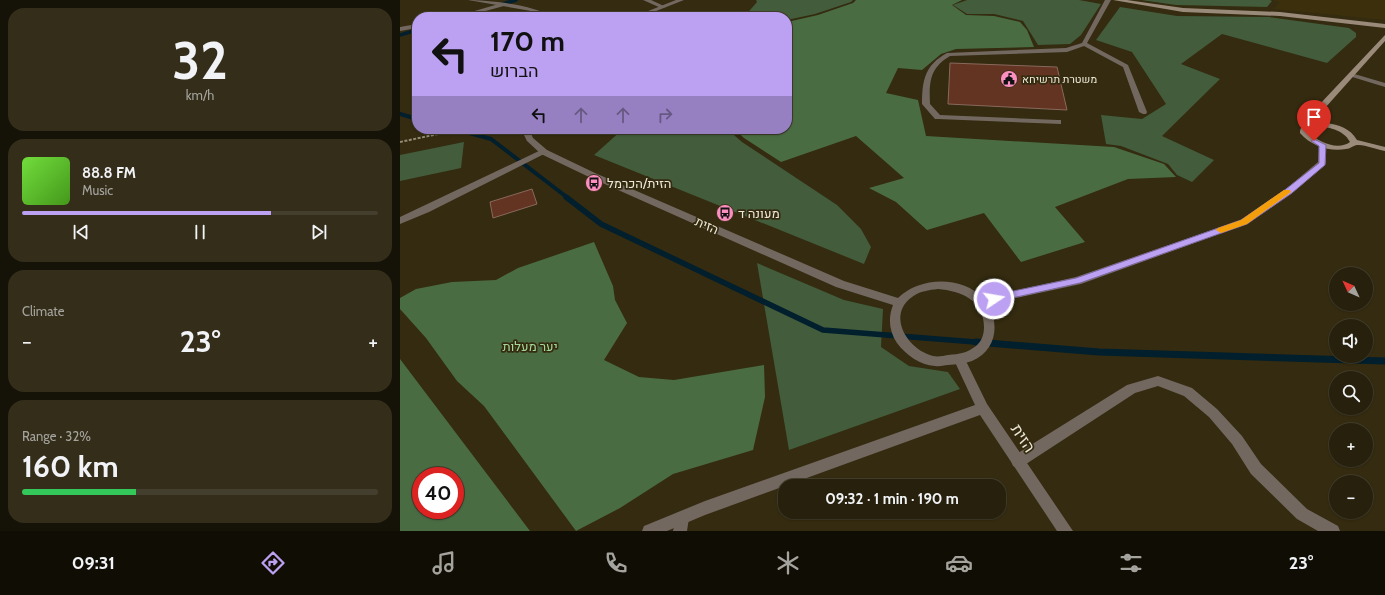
<!DOCTYPE html>
<html lang="en">
<head>
<meta charset="utf-8">
<style>
  body { margin:0; font-family:Cabin,Heebo,sans-serif; background:#332d1a; color:#f1f3f6; height:100vh; display:flex; flex-direction:column; font-size:15px; white-space:nowrap }
  * { box-sizing:border-box; margin:0 }
  p { font-size:13px; color:#a4a39d }
  .icon { flex:none; width:22px; height:22px; fill:none; stroke:currentColor; stroke-width:2; stroke-linecap:round; stroke-linejoin:round }
  .map { position:relative; flex:1; overflow:hidden }
  .sheet { display:flex; flex-direction:column; gap:8px; padding:8px; background:#151207; width:400px }
  .sheet>* { flex:none }
  .hud { position:absolute; left:12px; top:12px; width:380px; height:122px; border-radius:16px; box-shadow:0 1px 3px #0004,0 0 0 1px #433e2d; background:#bca0f2; color:#111; overflow:hidden }
  .needle { width:26px; rotate:314deg }
  .buttons { position:absolute; left:929px; top:267px; display:grid; gap:8px }
  .buttons a { display:grid; place-items:center; width:44px; height:44px; border-radius:50%; background:#27200c; box-shadow:0 1px 3px #0004,0 0 0 1px #433e2d; font-size:20px }
  .speed { position:absolute; left:12px; top:467px; display:flex; gap:8px; font-size:20px; font-weight:700; text-align:center }
  .speed>* { display:grid; place-content:center; width:52px; height:52px; border-radius:50%; background:#27200c; box-shadow:0 1px 3px #0004,0 0 0 1px #433e2d; line-height:1 }
  .speed .limit { border:6px solid #d22; background:#fff; color:#111 }
  .pin { position:absolute; display:grid; place-items:center; width:34px; height:34px; color:#fff; margin:-41px -17px; border-radius:50% 50% 50% 0; rotate:-45deg; box-shadow:0 0 4px #0007 }
  .pin .icon { rotate:45deg }
  .me { position:absolute; width:44px; margin:-22px; rotate:78deg; stroke-linejoin:round; filter:drop-shadow(0 0 3px #0008) }
  .turn { display:flex; align-items:center; gap:14px; height:84px; padding:0 12px; font-size:18px }
  .turn .icon { width:52px; height:52px; stroke-width:2.5 }
  .turn b { display:block; font-size:28px; line-height:34px }
  .lanes { display:flex; align-items:center; height:38px; padding:0 12px; background:#0003; justify-content:center; gap:20px; direction:ltr }
  .lanes .off { opacity:.35 }
  .big { font-size:30px; font-weight:700; line-height:1.1 }
  .sheet .tile { flex:1; display:flex; flex-direction:column; justify-content:center; gap:6px; min-width:0; padding:0 14px; border-radius:16px; background:#332d1a }
  .sheet .dial { align-items:center; gap:0 }
  .dial b { font-size:52px; line-height:1 }
  .song { display:flex; align-items:center; gap:12px }
  .cover { width:48px; height:48px; border-radius:6px; background:linear-gradient(135deg,hsl(100 70% 55%),hsl(100 70% 35%)) }
  .played { height:4px; border-radius:2px; background:linear-gradient(90deg,#bca0f2 70%,#433e2d 70%) }
  .keys { display:flex; justify-content:space-around; direction:ltr }
  .heat { display:flex; justify-content:space-between; align-items:center; font-size:22px; direction:ltr }
  .charge { height:6px; border-radius:3px; background:linear-gradient(90deg,#34c759 32%,#433e2d 0) }
  .trip { position:absolute; left:378px; top:479px; width:228px; height:40px; border-radius:16px; background:#27200c; box-shadow:0 1px 3px #0004,0 0 0 1px #433e2d; font-weight:700; line-height:40px; text-align:center }
  .dock { display:flex; height:64px; justify-content:space-around; align-items:center; background:#100d05; color:#a4a39d }
  .dock .icon { width:28px; height:28px }
  .dock .current { color:#bca0f2 }
  .dock b { font-size:18px; color:#f1f3f6 }
  main { display:flex; flex:1; min-height:0 }
  .map>svg:first-child { display:block }
  .built { fill:#3c300c }
  .green { fill:#425c3c }
  .forest { fill:#4a6c43; fill-rule:evenodd }
  .lines { fill:none; stroke-linecap:round; stroke-linejoin:round }
  .stream-far3 { stroke:#011f2d; stroke-width:3.5 }
  .stream-far2 { stroke:#011f2d; stroke-width:4 }
  .stream-far1 { stroke:#011f2d; stroke-width:5.5 }
  .stream { stroke:#011f2d; stroke-width:7 }
  .building { fill:#643422; stroke:#88695d }
  .path { stroke:#938b76; stroke-width:2; stroke-dasharray:3 1.5; stroke-linecap:butt }
  .service { fill:#73685f; fill-rule:evenodd }
  .minor { fill:#73685f; fill-rule:evenodd }
  .tertiary { fill:#73685f; fill-rule:evenodd }
  .secondary { fill:#9a8a7a; fill-rule:evenodd }
  .route { fill:#bca0f2; stroke:#7a689d }
  .slow { fill:#f59e0b }
  .labels { text-anchor:middle; dominant-baseline:central; stroke-width:3.5; stroke-linejoin:round; paint-order:stroke }
  .far-poi-label { font-size:11px; fill:#eee8d8; stroke:#342b10; text-anchor:start }
  .poi-label { font-size:13px; fill:#eee8d8; stroke:#342b10; text-anchor:start }
  .street-label { font-size:13px; fill:#eee8d8; stroke:#342b10 }
  .park-label { font-size:13px; fill:#a3d999; stroke:#342b10 }
  .near-street-label { font-size:16px; fill:#eee8d8; stroke:#342b10 }
</style>
</head>
<body>
<main>
<section class="sheet">
<div class="tile dial"><b>32</b><p>km/h</p></div>
<div class="tile">
<div class="song"><i class="cover"></i><div><b>88.8 FM</b><p>Music</p></div></div>
<div class="played"></div>
<div class="keys"><svg class="icon" aria-label="previous" viewBox="0 0 24 24"><path d="M18 5L8 12l10 7zM5 5v14"/></svg><svg class="icon" aria-label="pause" viewBox="0 0 24 24"><path d="M8 5v14M16 5v14"/></svg><svg class="icon" aria-label="next" viewBox="0 0 24 24"><path d="M6 5l10 7-10 7zM19 5v14"/></svg></div>
</div>
<div class="tile"><p>Climate</p>
<div class="heat"><a>−</a><b class="big">23°</b><a>+</a></div>
</div>
<div class="tile"><p>Range · 32%</p><b class="big">160 km</b><div class="charge"></div></div>
</section>
<div class="map">
<svg width="985" height="531" viewBox="0 0 985 531">
  <rect width="100%" height="100%" fill="#342b10"/>
  <!-- built -->
  <path class="built" d="M872 0H985V20L874 9 880 2Z"/>
  <!-- green -->
  <g class="green">
    <path d="M356 0H453L451 2 415 14 387 20V17H344L357 2Z"/>
    <path d="M567 0H679L701 4 681 35 670 44 638 45 623 21 594 14H567L553 5Z"/>
    <path d="M741 0H870L872 1 867 7 776 5Z"/>
    <path d="M720 7 777 16 869 17 949 28 956 33V37L927 63 822 34 781 64 820 79 762 136 814 160 792 182 777 175 768 164 721 146 706 144 701 115 742 119 766 104 732 52 696 40Z"/>
    <path d="M223 129H327L342 142 437 205 461 229 471 247 464 264 194 155Z"/>
    <path d="M64 142 61 168 0 181V155Z"/>
    <path d="M357 263 444 300 483 309 481 347 509 366 548 372 560 389 389 450Z"/>
  </g>
  <!-- forest -->
  <g class="forest">
    <path d="M456 0H562L552 5 566 15 594 16 620 22 627 30 634 47 556 49 541 54 522 70 498 68 486 93 518 100 526 136 714 147 764 164 776 177 728 179 655 207 685 242 621 262 584 213 527 230 496 202 469 188 504 178 456 136 381 162 344 138 334 129H387V44L390 41 387 40V22L418 15 453 3Z"/>
    <path d="M194 242 213 286 215 300 227 323 204 360 239 377 274 380 364 365 365 397 353 450 273 474 220 508 176 531 84 406 57 381 26 338 0 309V298L16 289 52 282 96 280 118 268Z"/>
    <path d="M0 359 130 531H0ZM21 476H55V510H21Z"/>
  </g>
  <g class="lines">
    <!-- stream-far3 -->
    <g class="stream-far3">
      <path d="M99 5 116 0"/>
      <path d="M0 35 17 30"/>
    </g>
    <!-- stream-far2 -->
    <g class="stream-far2">
      <path d="M0 114 17 119"/>
      <path d="M55 129 91 139 168 198"/>
    </g>
    <!-- stream-far1 -->
    <path class="stream-far1" d="M166 197 201 224 423 330 588 343"/>
    <!-- stream -->
    <path class="stream" d="M576 342 699 352 985 361"/>
  </g>
  <!-- building -->
  <g class="building">
    <path d="M550 63 657 67 667 110 548 104Z"/>
    <path d="M132 189 137 204 93 218 90 202Z"/>
  </g>
  <g class="lines">
    <!-- path -->
    <path class="path" d="M0 142 62 129"/>
    <!-- service -->
    <g class="service">
      <path d="M243 0H251L266 7 261 8Z"/>
      <path d="M705 0H711L687 43 728 65 747 112 746 114H743L739 112 723 67 684 46 667 52 550 56C530 68 529 81 530 104L540 115 658 120H661V124L538 119H535L522 104C522 80 525 65 547 53L666 48 682 43Z"/>
      <path d="M102 3 105 5 104 6 63 17H54Z"/>
      <path d="M17 24V28L0 31V27Z"/>
      <path d="M951 73 985 83V87L949 76V74Z"/>
      <path d="M758 376 792 388 817 409 842 436 861 464 907 509 938 526 940 531H918L897 519 851 474 832 444 809 417 784 396 758 386 735 393 623 466 618 468 613 466 611 461 613 456 727 385Z"/>
      <path d="M282 511 287 513 289 518 287 531H273L277 513Z"/>
    </g>
    <!-- minor -->
    <g class="minor">
      <path d="M68 0C88 0 136 5 152 17H144L131 11Z"/>
      <path d="M141 150H147L148 152 29 212 0 224V217Z"/>
      <path d="M560 355 564 357 587 404 673 531H657L580 415 305 515 267 531H242L244 526 305 501 575 405 554 360 556 357Z"/>
    </g>
    <!-- tertiary -->
    <g class="tertiary">
      <path d="M276 0H284L241 17H233Z"/>
      <path d="M121 129H129L133 138 147 150 195 173 444 281 498 298C519 277 561 275 583 298L676 277 841 220 886 189 918 162 919 143H925L926 145V163L892 193 847 224 681 284 588 304C600 325 596 351 572 361 564 364 556 364 548 365 543 365 540 367 535 366 520 365 506 355 497 343 489 331 488 318 493 305L436 287 189 177 141 154 127 141ZM538 289C561 291 584 300 584 327 584 334 582 341 576 346 567 353 560 354 548 355 543 356 538 357 533 356 508 350 486 316 512 297 520 291 529 290 538 289Z"/>
    </g>
    <!-- secondary -->
    <g class="secondary">
      <path d="M713 0H727L783 8 880 12 985 24V28L880 16 783 12Z"/>
      <path d="M985 35V41L925 108 926 123C939 125 950 128 957 140L985 147V151C979 150 963 144 957 145 954 145 950 149 946 149 930 152 911 146 900 133 900 123 910 122 918 122V106ZM914 126C928 127 943 129 950 142 938 151 918 142 908 132V129Z"/>
    </g>
  </g>
  <!-- route -->
  <path class="route" d="M914 139 926 145 925 165 892 193 847 224 680 283 594 302 591 301 590 299 591 296 594 295 676 278 841 220 886 189 919 163V146L911 141Z"/>
  <!-- slow -->
  <path class="slow" d="M884 190H890L891 192 847 224 821 233 816 230 818 228 841 220Z"/>
  <!-- icons -->
  <defs>
    <g id="civic-disc" transform="scale(0.9)"><circle r="9.5" fill="#fd8ec0" stroke="#342b10"/><path d="M-.6-6.5H3V-4.5H.6V-3L4-1V1h2V6H-6V1h2V-1L-.6-3ZM-1.2 2.5V6h2.4V2.5Z" fill="#111"/></g>
    <g id="bus-disc" transform="scale(0.9)"><circle r="9.5" fill="#fd8ec0" stroke="#342b10"/><path d="M-5-6H5V4H4V6H2V4H-2V6H-4V4H-5ZM-3.5-4V0h7V-4ZM-3.5 1.2v1.5H-2V1.2ZM2 1.2v1.5H3.5V1.2Z" fill="#111"/></g>
  </defs>
  <g fill-rule="evenodd">
    <use href="#civic-disc" x="609" y="79"/>
    <use href="#bus-disc" x="194" y="183"/>
    <use href="#bus-disc" x="325" y="213"/>
  </g>
  <g class="labels">
    <!-- far-poi labels -->
    <g class="far-poi-label">
      <text x="622" y="79">משטרת תרשיחא</text>
    </g>
    <!-- poi labels -->
    <g class="poi-label">
      <text x="207" y="183">הזית/הכרמל</text>
      <text x="338" y="213">מעונה ד</text>
    </g>
    <!-- street labels -->
    <g class="street-label">
      <text transform="translate(307 225) rotate(24)">הזית</text>
    </g>
    <!-- park labels -->
    <g class="park-label">
      <text x="130" y="346">יער מעלות</text>
    </g>
    <!-- near-street labels -->
    <g class="near-street-label">
      <text transform="translate(623 438) rotate(57)">הזית</text>
    </g>
  </g>
</svg>
<div class="buttons">
<a><svg class="needle" viewBox="-14 -14 28 28"><path d="M0-13l5 13h-10z" fill="#e53935"/><path d="M0 13l5-13h-10z" fill="#a4a39d"/></svg></a>
<a><svg class="icon" aria-label="sound" viewBox="0 0 24 24"><path d="M4 9h4l5-4v14l-5-4H4zM17 9q2 3 0 6"/></svg></a>
<a><svg class="icon" aria-label="search" viewBox="0 0 24 24"><circle cx="10" cy="10" r="6"/><path d="M15 15l6 6"/></svg></a>
<a>+</a>
<a>−</a>
</div>
<div class="speed"><div class="limit">40</div></div>
<div class="pin" style="left:914px;top:141px;background:#d93025"><svg class="icon" aria-label="arrive" viewBox="0 0 24 24"><path d="M6 21V4h12l-3 4 3 4H6"/></svg></div>
<svg class="me" style="left:594px;top:299px" viewBox="-20 -20 40 40"><circle r="17" fill="#bca0f2" stroke="#fff" stroke-width="3"/><path d="M0-11L8 9 0 5-8 9z" fill="#fff"/></svg>
<div class="trip">09:32 · 1 min · 190 m</div>
<div class="hud">
<div class="turn"><svg class="icon" aria-label="left" viewBox="0 0 24 24"><path d="M17 20v-9H6M10 6l-5 5 5 5"/></svg><div><b>170 m</b>הברוש</div></div>
<div class="lanes"><svg class="icon" aria-label="left" viewBox="0 0 24 24"><path d="M17 20v-9H6M10 6l-5 5 5 5"/></svg><svg class="icon off" aria-label="ahead" viewBox="0 0 24 24"><path d="M12 20V5M6 11l6-6 6 6"/></svg><svg class="icon off" aria-label="ahead" viewBox="0 0 24 24"><path d="M12 20V5M6 11l6-6 6 6"/></svg><svg class="icon off" aria-label="right" viewBox="0 0 24 24"><path d="M7 20v-9h11M14 6l5 5-5 5"/></svg></div>
</div>
</div>
</main>
<nav class="dock">
<b>09:31</b>
<svg class="icon current" aria-label="directions" viewBox="0 0 24 24"><path d="M12 3l9 9-9 9-9-9zM9 14v-3h6M13 9l2 2-2 2"/></svg>
<svg class="icon" aria-label="music" viewBox="0 0 24 24"><path d="M9 18V5l10-2v13"/><circle cx="6" cy="18" r="3"/><circle cx="16" cy="16" r="3"/></svg>
<svg class="icon" aria-label="phone" viewBox="0 0 24 24"><path d="M5 4h4l2 5-3 2q2 4 5 5l2-3 5 2v4C11 20 4 13 5 4z"/></svg>
<svg class="icon" aria-label="climate" viewBox="0 0 24 24"><path d="M12 3v18M4 7l16 10M4 17L20 7"/></svg>
<svg class="icon" aria-label="car" viewBox="0 0 24 24"><path d="M5 17H2v-5l4-1 3-4h7l3 4 3 1v5h-3M9 17h6M6 11h13"/><circle cx="7" cy="17" r="2"/><circle cx="17" cy="17" r="2"/></svg>
<svg class="icon" aria-label="filters" viewBox="0 0 24 24"><path d="M4 7h16M4 17h16"/><circle cx="9" cy="7" r="2"/><circle cx="15" cy="17" r="2"/></svg>
<b>23°</b>
</nav>
</body>
</html>
